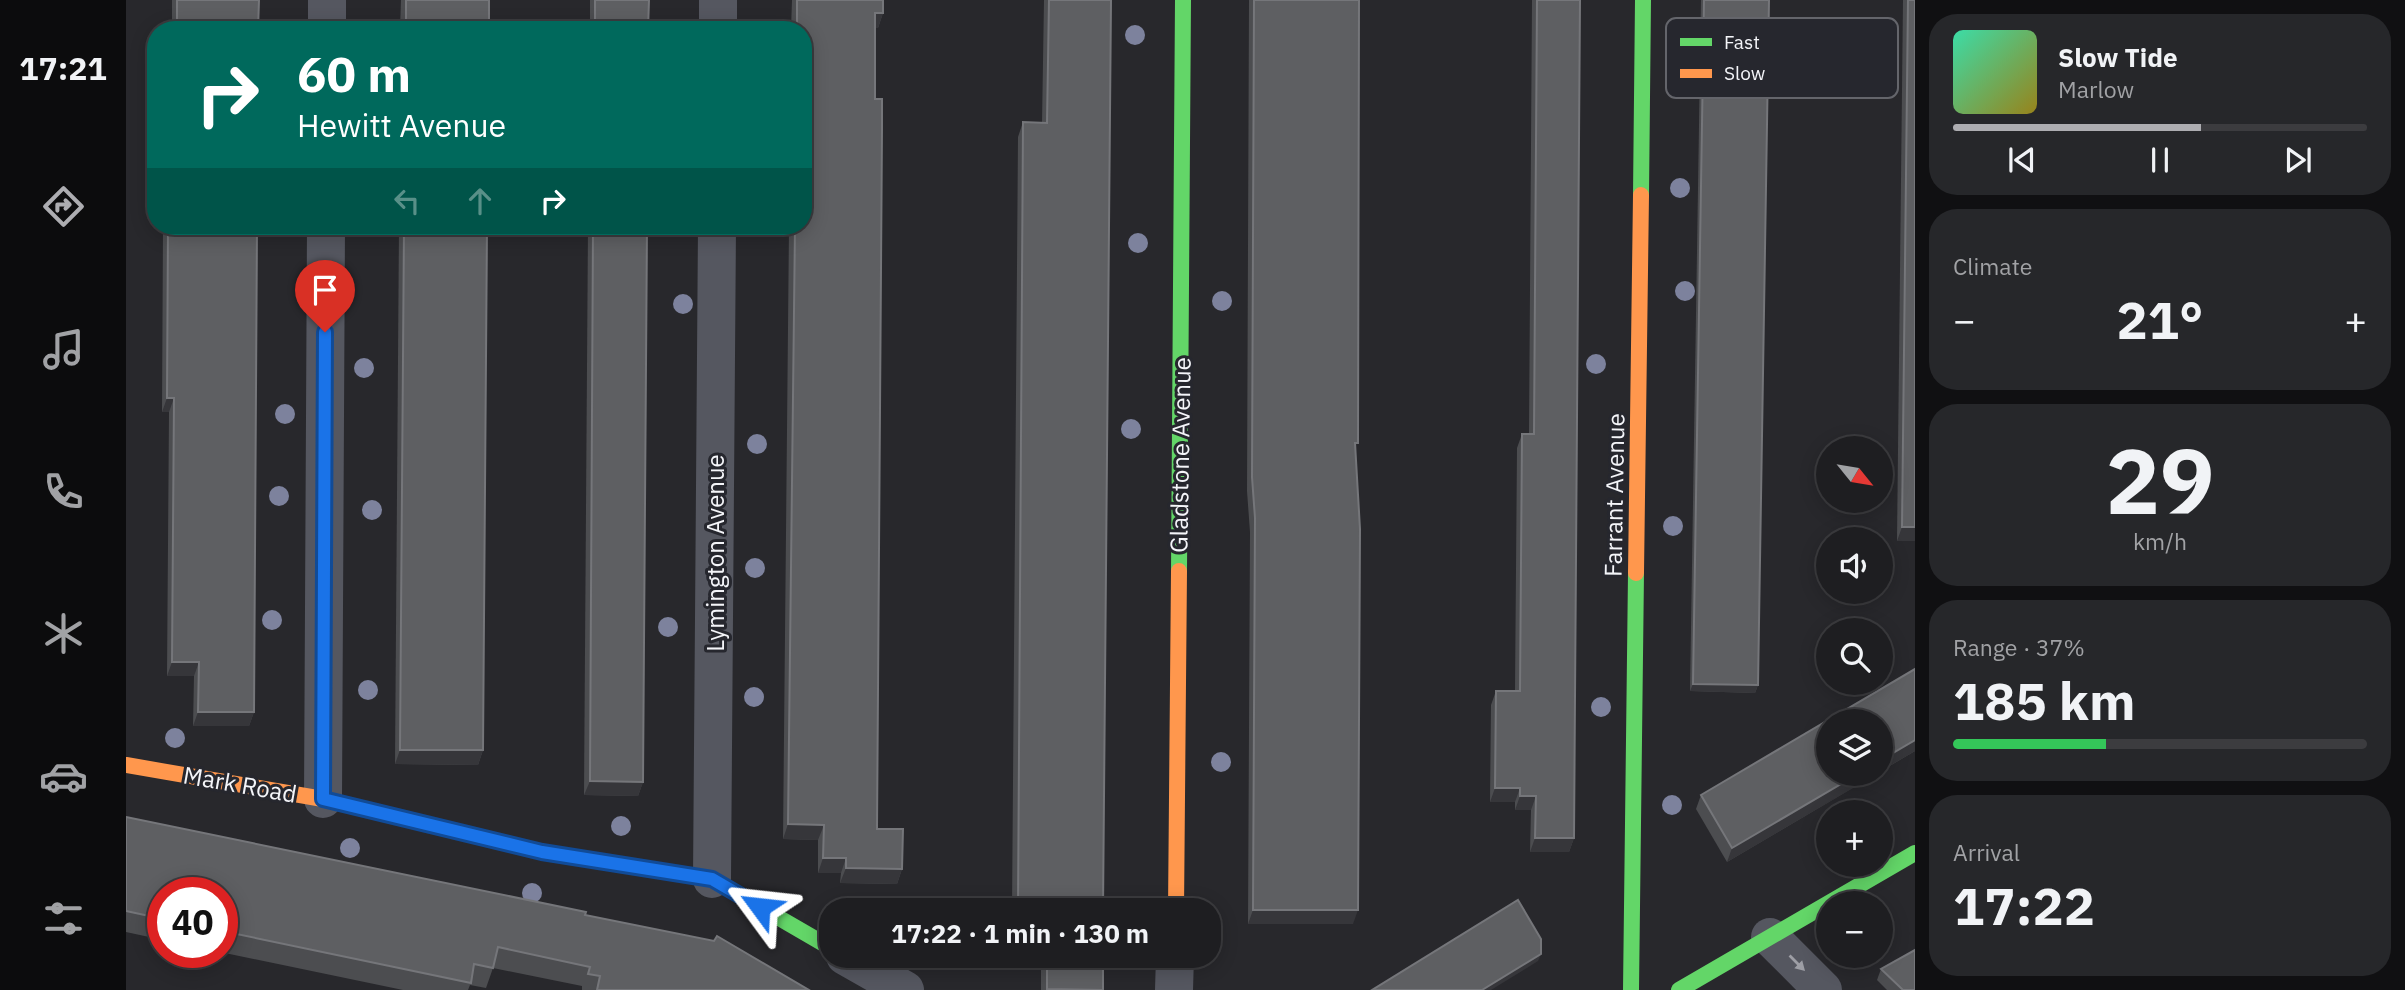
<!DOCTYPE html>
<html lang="en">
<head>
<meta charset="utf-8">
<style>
  body { margin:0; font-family:"IBM Plex Sans",sans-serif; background:#26272a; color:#f1f3f6; height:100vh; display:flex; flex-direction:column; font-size:26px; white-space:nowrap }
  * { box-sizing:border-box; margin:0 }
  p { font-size:23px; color:#a1a2a5 }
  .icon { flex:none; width:38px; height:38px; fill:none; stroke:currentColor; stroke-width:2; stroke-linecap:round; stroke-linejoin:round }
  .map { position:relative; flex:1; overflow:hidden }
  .details { display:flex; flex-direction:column; gap:14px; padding:14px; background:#101012; width:490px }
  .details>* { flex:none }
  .banner { position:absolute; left:21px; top:21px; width:665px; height:214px; border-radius:28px; box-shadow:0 4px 18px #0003,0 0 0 2px #3c3c3f; background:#00695c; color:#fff; overflow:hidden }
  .needle { width:46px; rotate:120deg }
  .fabs { position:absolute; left:1690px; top:436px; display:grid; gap:14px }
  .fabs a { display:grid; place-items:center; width:77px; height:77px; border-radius:50%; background:#1e1e21; box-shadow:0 4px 18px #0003,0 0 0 2px #3c3c3f; font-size:35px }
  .speed { position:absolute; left:21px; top:877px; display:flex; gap:14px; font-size:35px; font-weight:700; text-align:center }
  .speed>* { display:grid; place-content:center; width:91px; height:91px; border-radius:50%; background:#1e1e21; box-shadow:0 4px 18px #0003,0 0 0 2px #3c3c3f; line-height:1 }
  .speed .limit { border:10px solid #d22; background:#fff; color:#111 }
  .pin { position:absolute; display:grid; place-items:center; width:60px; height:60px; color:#fff; margin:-72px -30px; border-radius:50% 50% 50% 0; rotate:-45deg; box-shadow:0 0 7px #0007 }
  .pin .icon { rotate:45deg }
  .me { position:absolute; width:77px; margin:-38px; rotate:300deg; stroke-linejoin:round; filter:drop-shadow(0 0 5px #0008) }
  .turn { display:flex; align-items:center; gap:24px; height:147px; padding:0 35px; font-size:32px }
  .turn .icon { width:91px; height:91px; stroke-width:2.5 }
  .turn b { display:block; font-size:49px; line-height:60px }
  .lanes { display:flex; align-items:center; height:66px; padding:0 35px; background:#0003; justify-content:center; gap:35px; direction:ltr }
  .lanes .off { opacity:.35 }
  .big { font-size:52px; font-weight:800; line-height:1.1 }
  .details .widget { flex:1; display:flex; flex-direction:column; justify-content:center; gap:10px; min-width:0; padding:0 24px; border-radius:28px; background:#26272a }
  .details .dial { align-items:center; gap:0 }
  .dial b { font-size:91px; line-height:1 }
  .song { display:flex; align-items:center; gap:21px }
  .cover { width:84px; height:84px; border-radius:10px; background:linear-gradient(135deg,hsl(160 70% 55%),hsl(50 70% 35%)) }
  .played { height:7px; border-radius:4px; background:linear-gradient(90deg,#adadb1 60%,#3c3c3f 60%) }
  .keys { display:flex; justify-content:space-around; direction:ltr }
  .heat { display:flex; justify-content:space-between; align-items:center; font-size:38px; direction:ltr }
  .charge { height:10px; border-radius:5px; background:linear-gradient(90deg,#34c759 37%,#3c3c3f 0) }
  .trip { position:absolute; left:693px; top:898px; width:402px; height:70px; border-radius:28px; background:#1e1e21; box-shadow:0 4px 18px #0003,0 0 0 2px #3c3c3f; font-weight:800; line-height:70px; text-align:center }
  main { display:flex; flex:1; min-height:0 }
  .tab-bar { display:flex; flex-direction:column; width:126px; justify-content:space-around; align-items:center; background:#0c0c0d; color:#a1a2a5 }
  .tab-bar .icon { width:49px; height:49px }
  .tab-bar .selected { color:#adadb1 }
  .tab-bar b { font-size:32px; color:#f1f3f6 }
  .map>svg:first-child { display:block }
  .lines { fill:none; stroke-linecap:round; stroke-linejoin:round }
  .street { stroke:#555760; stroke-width:38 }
  .fast { stroke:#63d668; stroke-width:16 }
  .slow { stroke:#ff974d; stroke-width:16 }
  .tree { fill:#7d829d }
  .wall { fill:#4c4d50 }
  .shaded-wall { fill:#36363a }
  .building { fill:#5e5f62; stroke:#75767a; stroke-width:2 }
  .oneway { fill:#9d9ea5 }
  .route-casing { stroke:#114b97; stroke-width:18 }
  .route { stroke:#1a73e8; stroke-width:12 }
  .labels { text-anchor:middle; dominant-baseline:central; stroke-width:6; stroke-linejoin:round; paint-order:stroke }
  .street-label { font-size:24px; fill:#f4f5f9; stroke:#26272e }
  .key { fill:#26272e; stroke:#64656b; stroke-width:2 }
  .key-label { font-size:19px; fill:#f4f5f9 }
</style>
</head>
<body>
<main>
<nav class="tab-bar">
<b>17:21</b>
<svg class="icon selected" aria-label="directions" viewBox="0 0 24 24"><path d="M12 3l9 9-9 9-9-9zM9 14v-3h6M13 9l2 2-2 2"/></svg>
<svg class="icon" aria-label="music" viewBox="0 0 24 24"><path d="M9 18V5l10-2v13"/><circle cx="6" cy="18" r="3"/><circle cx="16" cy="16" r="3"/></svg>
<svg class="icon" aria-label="phone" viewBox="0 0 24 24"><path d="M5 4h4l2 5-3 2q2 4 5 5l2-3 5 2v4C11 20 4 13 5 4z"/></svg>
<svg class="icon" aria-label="climate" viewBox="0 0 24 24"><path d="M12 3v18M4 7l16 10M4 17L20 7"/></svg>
<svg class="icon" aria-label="car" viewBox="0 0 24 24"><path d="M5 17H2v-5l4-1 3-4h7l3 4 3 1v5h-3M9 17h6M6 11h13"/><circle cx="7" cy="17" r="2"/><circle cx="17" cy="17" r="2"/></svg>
<svg class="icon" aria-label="filters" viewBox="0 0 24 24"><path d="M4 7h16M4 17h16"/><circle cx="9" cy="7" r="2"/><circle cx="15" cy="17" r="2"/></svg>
</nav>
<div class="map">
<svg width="1789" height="990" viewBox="0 0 1789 990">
  <rect width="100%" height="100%" fill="#28282c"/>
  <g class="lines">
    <!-- street -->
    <g class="street">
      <path d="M201 30V0"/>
      <path d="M592 30V0"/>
      <path d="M197 799 200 226"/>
      <path d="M586 879 591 226"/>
      <path d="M1644 937 1697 990"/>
      <path d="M719 956 779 990"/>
      <path d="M1048 990 1049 956"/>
    </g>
    <!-- fast -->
    <g class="fast">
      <path d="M1515 195 1517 0"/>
      <path d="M1053 571 1057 0"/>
      <path d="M579 878 586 879 705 948"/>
      <path d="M1505 990 1510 573"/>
      <path d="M1553 990 1789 853"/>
    </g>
    <!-- slow -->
    <g class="slow">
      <path d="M1510 573 1515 195"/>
      <path d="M0 765 197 799 416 852 579 878"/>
      <path d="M1050 910 1053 571"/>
    </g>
  </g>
  <!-- trees -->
  <g class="tree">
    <circle cx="1009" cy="35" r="10"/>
    <circle cx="1554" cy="188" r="10"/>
    <circle cx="1012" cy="243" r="10"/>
    <circle cx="1559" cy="291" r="10"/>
    <circle cx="1096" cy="301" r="10"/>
    <circle cx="557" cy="304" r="10"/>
    <circle cx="1470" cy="364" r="10"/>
    <circle cx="238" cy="368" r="10"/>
    <circle cx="159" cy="414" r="10"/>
    <circle cx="1005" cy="429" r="10"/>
    <circle cx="631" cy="444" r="10"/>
    <circle cx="153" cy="496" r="10"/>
    <circle cx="246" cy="510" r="10"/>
    <circle cx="1547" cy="526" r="10"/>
    <circle cx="629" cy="568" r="10"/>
    <circle cx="146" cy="620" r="10"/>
    <circle cx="542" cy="627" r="10"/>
    <circle cx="242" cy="690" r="10"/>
    <circle cx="628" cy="697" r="10"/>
    <circle cx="1475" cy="707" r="10"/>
    <circle cx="49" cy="738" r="10"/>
    <circle cx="1095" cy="762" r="10"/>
    <circle cx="1546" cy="805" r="10"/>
    <circle cx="495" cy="826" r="10"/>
    <circle cx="224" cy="848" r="10"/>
    <circle cx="406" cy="893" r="10"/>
  </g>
  <!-- wall -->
  <g class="wall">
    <path d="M46 0H133L132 30H46Z"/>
    <path d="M275 0H363V30H274Z"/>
    <path d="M464 0H523L522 30H464Z"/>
    <path d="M666 0H757V13L752 28H749L751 829 776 869 771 884 714 883 715 873H692V840L657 839 663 226H677V30H665Z"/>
    <path d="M918 0H985L977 910H886L892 137 897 122 916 123Z"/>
    <path d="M1123 0H1233L1227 924H1122L1124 532 1121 491Z"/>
    <path d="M1406 0H1454L1448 838 1443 852H1404L1405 810H1389V802H1364L1365 705 1370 691H1389L1391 448 1396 434H1403Z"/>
    <path d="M1575 0H1643L1632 685 1629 693 1564 691Z"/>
    <path d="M1777 0H1789V541H1771Z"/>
    <path d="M37 226H131L128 712 123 726H67L68 676H41L43 412H36Z"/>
    <path d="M273 226H361L357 750 352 765 269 764Z"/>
    <path d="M462 226H521L517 782 512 796 458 795Z"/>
    <path d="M1789 669V751L1601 862 1570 809 1575 795Z"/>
    <path d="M0 817 459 915 683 990H456V986L367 968 360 988 344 985 342 990H277L94 952H96V892H37V940L0 932Z"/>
    <rect x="915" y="956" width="62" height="34"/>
    <path d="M1755 969 1789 990H1761L1751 980Z"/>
  </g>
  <!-- shaded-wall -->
  <g class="shaded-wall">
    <path d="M749 13H757L752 28H744Z"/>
    <path d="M41 398H48L43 412H36Z"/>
    <path d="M1776 527H1789V541H1771Z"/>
    <path d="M46 662H73L68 676H41Z"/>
    <path d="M1567 684 1632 685 1629 693 1564 691Z"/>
    <path d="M72 712H128L123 726H67Z"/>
    <path d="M1789 740V751L1755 771V760Z"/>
    <path d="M274 750H357L352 765 269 764Z"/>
    <path d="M1732 774H1751L1601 862 1606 848Z"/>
    <path d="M464 781 517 782 512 796 458 795Z"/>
    <path d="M1369 788H1394L1389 802H1364Z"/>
    <path d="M1394 796H1410L1405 810H1389Z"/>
    <path d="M662 824 698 825 692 840 657 839Z"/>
    <path d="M1409 838H1448L1443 852H1404Z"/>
    <path d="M697 858H720L715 873H692Z"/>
    <path d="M720 868 776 869 771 884 714 883Z"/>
    <path d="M1127 910H1232L1227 924H1122Z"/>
    <path d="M1415 954 1412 961 1365 990H1356Z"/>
  </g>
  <!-- building -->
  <g class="building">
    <path d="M51 0H133L132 30H51Z"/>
    <rect x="280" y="0" width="83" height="30"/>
    <path d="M469 0H523L522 30H469Z"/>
    <path d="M671 0H757V13H749V99H756V129L751 829H777L776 869 720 868V858H697L698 825 662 824 669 226H677V30H671Z"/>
    <path d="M923 0H985L977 910H892L897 122 921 123Z"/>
    <path d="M1128 0H1233L1232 443H1229L1234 529 1232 910H1127L1129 518 1126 477Z"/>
    <path d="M1411 0H1454L1448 838H1409L1410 796H1394V788H1369L1370 691H1394L1396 434H1408Z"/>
    <path d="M1578 0H1643L1632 685 1567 684Z"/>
    <path d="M1782 0H1789V527H1776Z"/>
    <path d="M42 226H131L128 712H72L73 662H46L48 398H41Z"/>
    <path d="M278 226H361L357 750H274Z"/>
    <path d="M467 226H521L517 782 464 781Z"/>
    <path d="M1789 669V740L1755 760V721H1703V774H1732L1606 848 1575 795Z"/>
    <path d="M0 817 460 912 459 915 588 941 591 936 683 990H471L474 976 462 974 464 967 372 947 367 968 348 964 345 983 96 931V892H37V919L0 911Z"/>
    <path d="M1392 900 1415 939V954L1356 990H1246Z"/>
    <path d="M1789 950V990H1777L1755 969Z"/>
    <path d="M921 956H977V990L921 989Z"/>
  </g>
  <!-- one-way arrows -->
  <defs><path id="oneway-solid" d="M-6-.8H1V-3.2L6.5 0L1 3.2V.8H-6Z" transform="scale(1.75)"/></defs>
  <use class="oneway" href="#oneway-solid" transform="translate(1671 963) rotate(45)"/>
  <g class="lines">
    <!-- route casing -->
    <g class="route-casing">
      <path id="route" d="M199 332 197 799 416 852 586 879 634 907"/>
    </g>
    <!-- route -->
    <use href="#route" class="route"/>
  </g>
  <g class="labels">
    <!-- street labels -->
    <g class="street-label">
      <text transform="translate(1054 455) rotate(-89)">Gladstone Avenue</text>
      <text transform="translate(1488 495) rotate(-89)">Farrant Avenue</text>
      <text transform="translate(589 553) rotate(-90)">Lymington Avenue</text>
      <text transform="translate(114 784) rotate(10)">Mark Road</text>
    </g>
  </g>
  <!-- legend -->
  <rect x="1540" y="18" width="232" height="80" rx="10" class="key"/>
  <rect x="1554" y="38" width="32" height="8" fill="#63d668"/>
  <rect x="1554" y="69" width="32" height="9" fill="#ff974d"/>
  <g class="key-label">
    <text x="1598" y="49">Fast</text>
    <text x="1598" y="80">Slow</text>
  </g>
</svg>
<div class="fabs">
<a><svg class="needle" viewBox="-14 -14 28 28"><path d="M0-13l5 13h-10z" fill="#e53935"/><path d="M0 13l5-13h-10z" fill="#a1a2a5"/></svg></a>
<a><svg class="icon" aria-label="sound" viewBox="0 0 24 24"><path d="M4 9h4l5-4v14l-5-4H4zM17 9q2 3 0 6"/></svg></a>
<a><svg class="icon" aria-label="search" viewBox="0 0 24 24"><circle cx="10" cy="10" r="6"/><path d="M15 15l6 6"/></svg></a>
<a><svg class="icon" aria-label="layers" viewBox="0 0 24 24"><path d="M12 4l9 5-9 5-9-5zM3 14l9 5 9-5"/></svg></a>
<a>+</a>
<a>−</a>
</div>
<div class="speed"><div class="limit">40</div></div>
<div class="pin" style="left:199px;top:332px;background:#d93025"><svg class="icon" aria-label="arrive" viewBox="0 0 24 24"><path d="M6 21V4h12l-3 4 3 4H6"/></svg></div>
<svg class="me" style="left:634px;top:907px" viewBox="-20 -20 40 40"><path d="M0-17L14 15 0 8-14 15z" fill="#1a73e8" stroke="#fff" stroke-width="4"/></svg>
<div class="trip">17:22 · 1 min · 130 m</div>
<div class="banner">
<div class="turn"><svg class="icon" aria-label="right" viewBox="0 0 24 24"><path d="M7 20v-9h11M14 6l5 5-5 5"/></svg><div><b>60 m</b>Hewitt Avenue</div></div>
<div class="lanes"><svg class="icon off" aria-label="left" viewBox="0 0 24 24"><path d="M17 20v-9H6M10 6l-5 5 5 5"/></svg><svg class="icon off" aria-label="ahead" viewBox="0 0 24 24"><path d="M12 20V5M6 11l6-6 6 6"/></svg><svg class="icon" aria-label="right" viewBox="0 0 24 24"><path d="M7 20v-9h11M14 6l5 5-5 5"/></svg></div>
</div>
</div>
<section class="details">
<div class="widget">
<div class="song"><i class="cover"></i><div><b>Slow Tide</b><p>Marlow</p></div></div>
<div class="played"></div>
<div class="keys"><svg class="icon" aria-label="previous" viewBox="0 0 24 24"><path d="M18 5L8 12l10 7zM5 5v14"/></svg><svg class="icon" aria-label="pause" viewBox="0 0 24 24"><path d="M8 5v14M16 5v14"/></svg><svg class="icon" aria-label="next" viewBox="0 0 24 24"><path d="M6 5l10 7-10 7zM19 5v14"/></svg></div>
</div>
<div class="widget"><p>Climate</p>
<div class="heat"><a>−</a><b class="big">21°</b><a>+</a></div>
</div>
<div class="widget dial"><b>29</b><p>km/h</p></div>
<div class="widget"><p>Range · 37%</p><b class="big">185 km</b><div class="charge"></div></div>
<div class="widget"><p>Arrival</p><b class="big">17:22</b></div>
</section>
</main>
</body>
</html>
